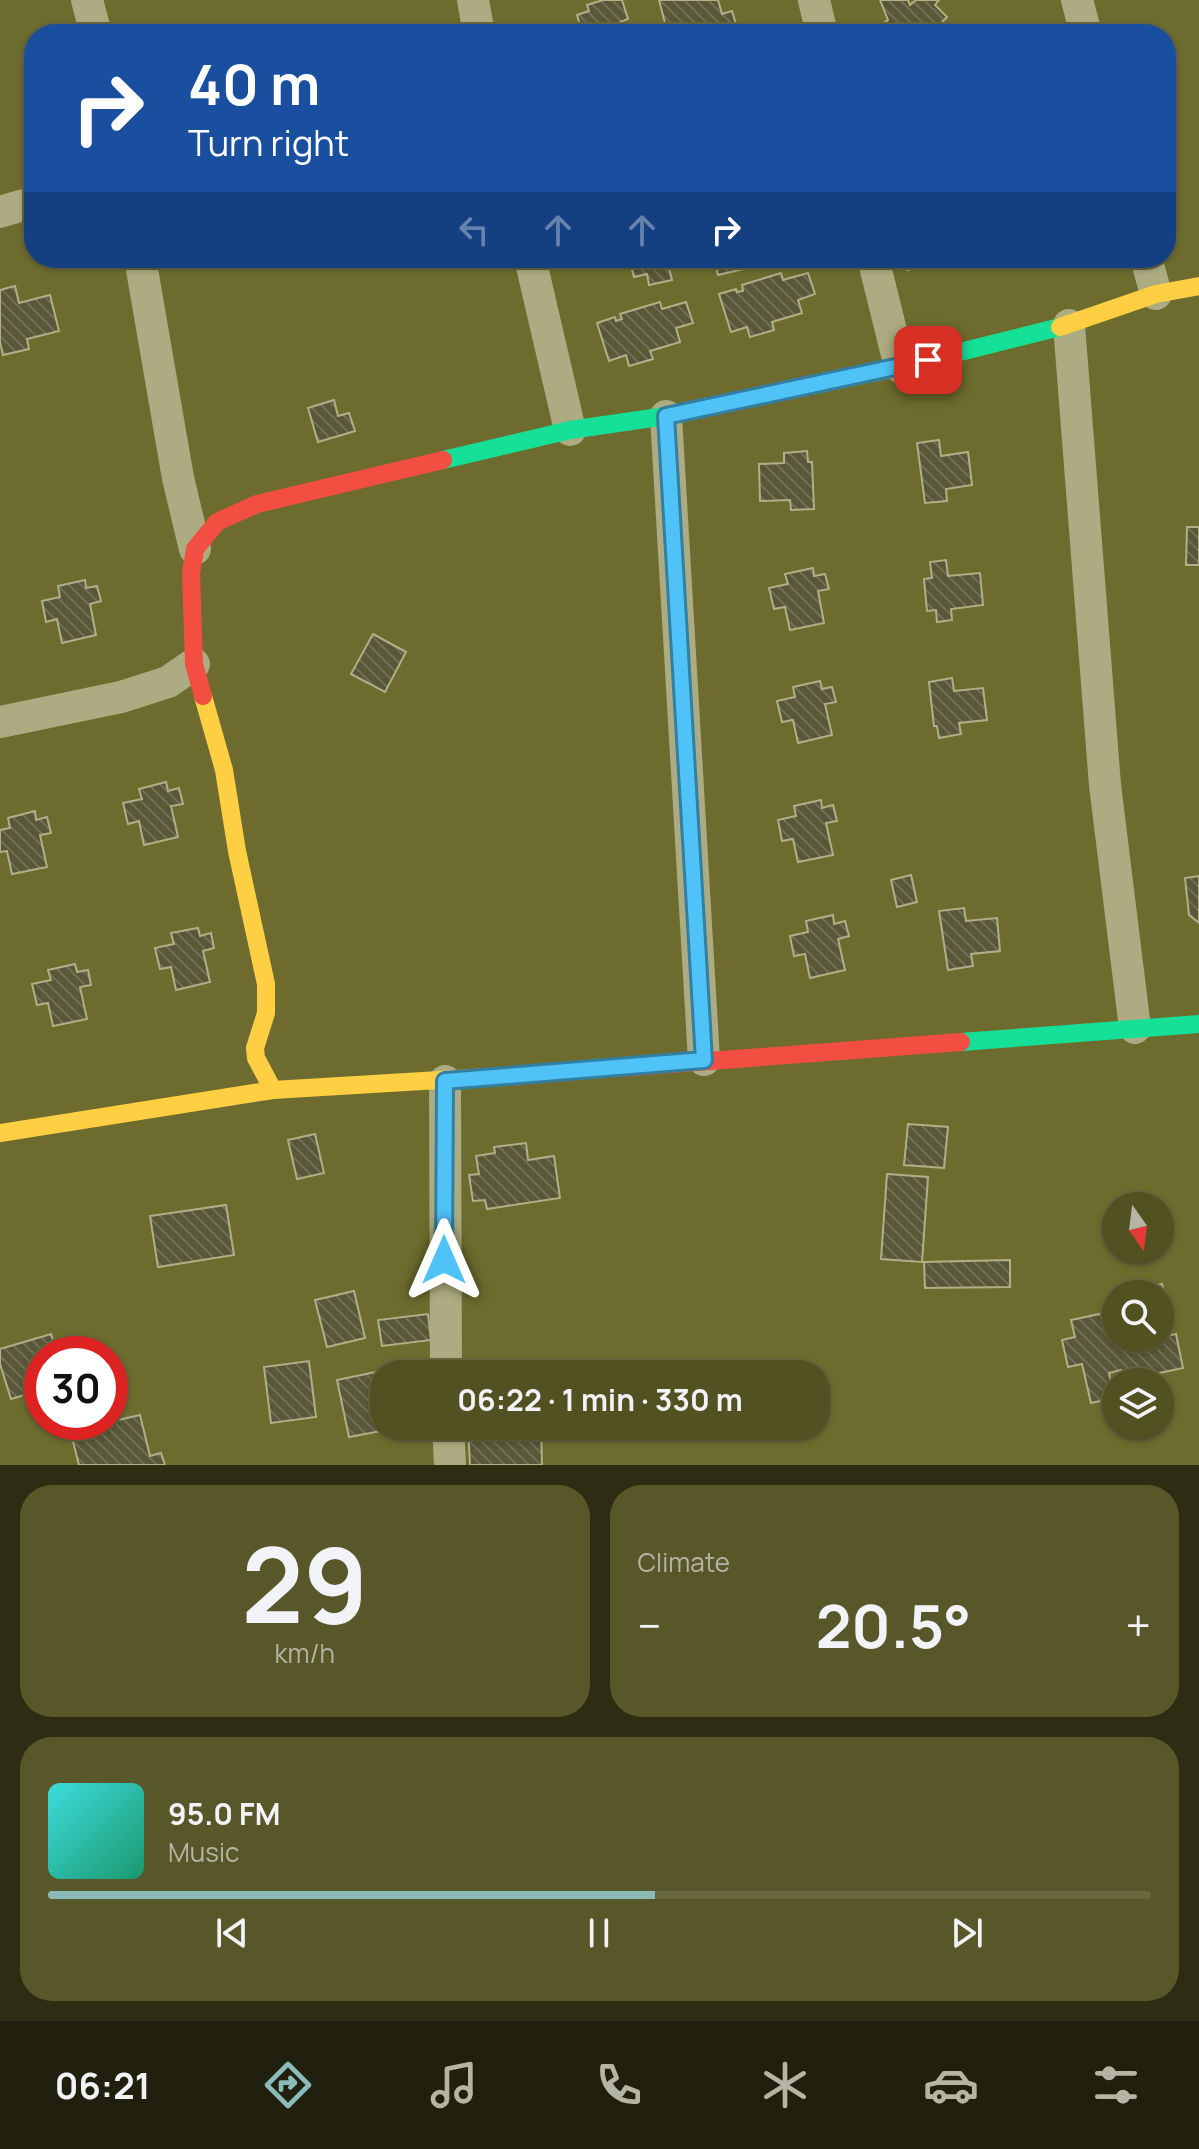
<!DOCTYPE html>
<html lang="en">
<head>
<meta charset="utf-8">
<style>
  body { margin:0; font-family:Manrope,sans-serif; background:#58572a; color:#f1f3f6; height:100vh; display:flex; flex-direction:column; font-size:30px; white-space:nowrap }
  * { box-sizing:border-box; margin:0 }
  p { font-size:26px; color:#b5b5a5 }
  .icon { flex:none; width:44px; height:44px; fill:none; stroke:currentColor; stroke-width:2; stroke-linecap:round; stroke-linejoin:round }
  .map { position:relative; height:1465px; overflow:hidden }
  .sheet { display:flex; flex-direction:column; gap:20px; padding:20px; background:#2d2d13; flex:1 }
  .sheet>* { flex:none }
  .guide { position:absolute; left:24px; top:24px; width:1152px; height:244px; border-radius:32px; box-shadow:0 2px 6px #0004,0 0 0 2px #686840; background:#1a4fa0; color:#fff; overflow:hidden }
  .needle { width:52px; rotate:166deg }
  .tools { position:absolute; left:1102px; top:1192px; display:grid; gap:16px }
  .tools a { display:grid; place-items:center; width:72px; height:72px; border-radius:50%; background:#525122; box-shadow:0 2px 6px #0004,0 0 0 2px #686840; font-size:40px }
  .speed { position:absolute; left:24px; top:1336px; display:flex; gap:16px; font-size:40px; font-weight:700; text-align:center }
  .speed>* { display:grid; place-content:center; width:104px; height:104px; border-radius:50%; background:#525122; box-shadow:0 2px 6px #0004,0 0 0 2px #686840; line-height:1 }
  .speed .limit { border:12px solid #d22; background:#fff; color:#111 }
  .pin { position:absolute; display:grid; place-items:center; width:68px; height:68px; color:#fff; margin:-34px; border-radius:16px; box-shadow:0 4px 12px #0006 }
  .me { position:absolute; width:88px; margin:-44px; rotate:0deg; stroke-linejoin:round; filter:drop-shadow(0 0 6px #0008) }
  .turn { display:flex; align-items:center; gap:28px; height:168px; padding:0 32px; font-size:36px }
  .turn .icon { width:104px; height:104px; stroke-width:2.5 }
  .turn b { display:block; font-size:56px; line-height:68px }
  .lanes { display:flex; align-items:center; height:76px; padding:0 32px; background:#0003; justify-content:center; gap:40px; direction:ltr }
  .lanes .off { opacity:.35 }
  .big { font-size:60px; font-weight:700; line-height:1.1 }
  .sheet .widget { flex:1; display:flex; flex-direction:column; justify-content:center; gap:12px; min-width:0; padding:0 28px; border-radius:32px; background:#58572a }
  .sheet .dial { align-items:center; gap:0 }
  .dial b { font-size:104px; line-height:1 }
  .song { display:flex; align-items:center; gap:24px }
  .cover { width:96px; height:96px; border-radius:12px; background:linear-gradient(135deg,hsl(180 70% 55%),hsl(160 70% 35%)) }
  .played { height:8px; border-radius:4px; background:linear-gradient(90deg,#8bbbb9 55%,#686840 55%) }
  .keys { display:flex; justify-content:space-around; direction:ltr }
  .heat { display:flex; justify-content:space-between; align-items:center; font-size:44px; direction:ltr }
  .sheet .tiles { flex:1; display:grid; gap:20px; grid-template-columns:1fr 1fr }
  .widget:last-child { grid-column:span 2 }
  .trip { position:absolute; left:370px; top:1360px; width:460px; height:80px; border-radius:32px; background:#525122; box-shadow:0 2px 6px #0004,0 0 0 2px #686840; font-weight:700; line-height:80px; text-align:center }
  .tab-bar { display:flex; height:128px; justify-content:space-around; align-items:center; background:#21200e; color:#b5b5a5 }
  .tab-bar .icon { width:56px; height:56px }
  .tab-bar .active { color:#8bbbb9 }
  .tab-bar b { font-size:36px; color:#f1f3f6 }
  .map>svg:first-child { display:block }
  .building { fill:url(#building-back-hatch); stroke:#b1af88; stroke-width:2 }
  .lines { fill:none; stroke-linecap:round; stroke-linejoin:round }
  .street { stroke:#acab81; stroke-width:32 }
  .fast { stroke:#16e098; stroke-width:18 }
  .slow { stroke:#ffcf43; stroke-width:18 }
  .jam { stroke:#f24e42; stroke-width:18 }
  .route-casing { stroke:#337fa1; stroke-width:20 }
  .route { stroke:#4fc3f7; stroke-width:14 }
</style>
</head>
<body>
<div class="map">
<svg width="1199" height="1465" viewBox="0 0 1199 1465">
  <defs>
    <pattern id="building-back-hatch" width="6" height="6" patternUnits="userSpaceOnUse" patternTransform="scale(2)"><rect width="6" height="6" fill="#585737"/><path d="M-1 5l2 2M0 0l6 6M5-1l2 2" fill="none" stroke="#706f57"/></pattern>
  </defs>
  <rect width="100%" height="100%" fill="#6d6c2e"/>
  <!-- building -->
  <g class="building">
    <path d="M603 0H622L628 19 620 22 623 34H568L581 29 577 15 589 11 587 5Z"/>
    <path d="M659 0H718L722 14 732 11 739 34H668Z"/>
    <path d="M880 0H908L910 5 916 0H939L935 5 947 17 931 34H859L858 24 883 23 888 20Z"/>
    <path d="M629 258H675L676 262 668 264 672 280 649 285 647 274 634 277Z"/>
    <path d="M714 258H772L773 262 718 275Z"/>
    <path d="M905 258H943L944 262 907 270Z"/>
    <path d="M781 273 783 280 808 273 815 294 798 300 802 313 772 322 774 330 750 337 747 327 731 332 719 294 736 289 737 292 743 291 742 285Z"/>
    <path d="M15 286 19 303 50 295 59 331 27 339 29 349 3 355 0 342V290Z"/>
    <path d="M660 302 662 309 686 302 693 323 676 328 680 342 650 351 653 359 629 366 626 355 609 361 597 323 615 317 616 321 622 319 620 314Z"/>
    <path d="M334 400 338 416 349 413 355 431 318 442 308 408Z"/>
    <path d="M939 440 941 456 968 452 972 485 946 489 947 501 925 503 917 443Z"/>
    <path d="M807 451 808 462H812L814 509 791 510 790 500 760 501 759 464 784 463V453Z"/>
    <path d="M1187 527H1199V565H1186Z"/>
    <path d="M946 560 948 576 980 573 983 605 951 609 952 620 937 622 936 610 927 611 924 579 932 578 930 562Z"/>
    <path d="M813 568 814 576 825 574 829 589 818 591 824 623 790 630 785 607 774 609 769 588 788 584 785 574Z"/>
    <path d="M85 580 86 588 97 586 101 601 90 604 96 635 62 643 57 619 46 622 42 601 60 597 58 586Z"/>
    <path d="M373 634 406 652 385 692 351 674Z"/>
    <path d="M952 678 954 691 983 688 987 720 959 723 961 734 939 738 937 726H934L929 682Z"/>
    <path d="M820 681 822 689 832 687 836 702 825 704 832 735 798 743 793 720 782 722 777 701 795 697 793 687Z"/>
    <path d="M166 782 168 791 179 788 183 804 171 806 178 837 144 845 139 821 128 824 123 803 142 799 139 789Z"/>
    <path d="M821 800 822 808 833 805 837 821 826 823 833 855 798 862 793 839 782 841 778 820 796 816 794 806Z"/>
    <path d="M35 811 36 820 47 817 51 833 40 835 47 867 12 874 7 851 0 852V830L10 828 8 818Z"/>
    <path d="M911 875 917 902 897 907 891 880Z"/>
    <path d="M1199 876V923L1189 915 1185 878Z"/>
    <path d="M964 908 966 921 997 918 1000 951 971 954 973 966 948 970 939 911Z"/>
    <path d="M833 915 834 924 845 921 849 936 838 939 845 970 810 978 805 954 794 956 790 936 808 932 806 921Z"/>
    <path d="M198 928 200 936 211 933 214 948 203 951 210 982 176 990 171 967 160 969 155 948 174 944 171 933Z"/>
    <path d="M75 964 77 972 88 970 91 985 80 987 87 1019 53 1026 48 1003 37 1005 32 984 51 980 48 970Z"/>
    <path d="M908 1124 948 1127 944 1168 904 1165Z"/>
    <path d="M315 1134 324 1173 297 1179 288 1140Z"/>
    <path d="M526 1143 528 1160 554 1156 560 1198 487 1209 485 1200 473 1201 469 1175 479 1174 476 1156 495 1153 494 1147Z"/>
    <path d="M887 1174 928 1177 922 1262 881 1259Z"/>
    <path d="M226 1205 234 1255 158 1267 150 1216Z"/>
    <path d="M1010 1260V1287L925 1288 924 1262Z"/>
    <path d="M1162 1284 1167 1307 1160 1309V1294H1143L1142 1289Z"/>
    <path d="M354 1291 365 1338 327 1347 315 1300Z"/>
    <path d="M1104 1313 1108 1332 1116 1330V1338H1160V1326L1162 1337 1176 1334 1183 1368 1159 1373 1165 1399 1160 1400V1382H1123L1121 1370 1109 1373 1114 1398 1091 1403 1082 1364 1068 1367 1062 1340 1075 1337 1071 1320Z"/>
    <path d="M428 1314 431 1340 382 1346 378 1320Z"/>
    <path d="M51 1334 57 1354H42V1390L11 1399 0 1364V1349Z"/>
    <path d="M309 1361 316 1417 271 1423 264 1367Z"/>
    <path d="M390 1369 391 1374H384V1426L402 1427 349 1437 337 1380Z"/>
    <path d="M140 1415 150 1456 161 1453 165 1465H79L68 1422H100L101 1424Z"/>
    <path d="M468 1426H541L542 1465H470Z"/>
  </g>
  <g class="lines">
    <!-- street -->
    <g class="street">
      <path d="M87 0 96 34"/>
      <path d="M473 0 479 34"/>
      <path d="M814 0 822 34"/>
      <path d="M1077 0 1086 34"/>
      <path d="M0 212 34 202"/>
      <path d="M140 258 178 478 195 549"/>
      <path d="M530 258 570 430"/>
      <path d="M873 258 900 367"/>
      <path d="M1146 258 1156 294"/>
      <path d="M1069 325 1105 785 1135 1028"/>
      <path d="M666 416 704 1060"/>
      <path d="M0 722 121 697 168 682 194 664"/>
      <path d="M445 1081 446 1374"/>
      <path d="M448 1426 450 1465"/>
    </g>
    <!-- fast -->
    <g class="fast">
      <path d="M443 460 570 430 666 416 900 367 1060 327"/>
      <path d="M961 1042 1199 1024"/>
    </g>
    <!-- slow -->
    <g class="slow">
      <path d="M1060 327 1156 294 1199 286"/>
      <path d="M203 696 224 770 237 851 266 984V1013L255 1048 256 1058 273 1090"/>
      <path d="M0 1133 273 1090 524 1075"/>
    </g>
    <!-- jam -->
    <g class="jam">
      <path d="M203 696 194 664 191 573 195 549 217 522 257 504 443 460"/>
      <path d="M524 1075 961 1042"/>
    </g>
  </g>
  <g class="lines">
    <!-- route casing -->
    <g class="route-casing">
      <path id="route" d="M444 1260 445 1081 704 1060 666 416 928 360"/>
    </g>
    <!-- route -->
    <use href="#route" class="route"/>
  </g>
</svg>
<div class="tools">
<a><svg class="needle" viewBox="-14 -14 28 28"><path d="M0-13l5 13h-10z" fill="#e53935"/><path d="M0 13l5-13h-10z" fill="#b5b5a5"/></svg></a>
<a><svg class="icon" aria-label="search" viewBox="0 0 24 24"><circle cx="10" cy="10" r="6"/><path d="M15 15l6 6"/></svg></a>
<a><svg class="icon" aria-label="layers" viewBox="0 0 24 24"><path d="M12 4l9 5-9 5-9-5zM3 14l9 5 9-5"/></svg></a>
</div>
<div class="speed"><div class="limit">30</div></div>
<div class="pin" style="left:928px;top:360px;background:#d93025"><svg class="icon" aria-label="arrive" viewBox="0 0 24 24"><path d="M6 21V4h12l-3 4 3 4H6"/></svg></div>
<svg class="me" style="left:444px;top:1260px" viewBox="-20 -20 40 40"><path d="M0-17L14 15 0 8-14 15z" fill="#4fc3f7" stroke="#fff" stroke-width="4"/></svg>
<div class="trip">06:22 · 1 min · 330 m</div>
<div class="guide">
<div class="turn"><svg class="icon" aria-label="right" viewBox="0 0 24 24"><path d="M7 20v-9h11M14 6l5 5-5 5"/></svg><div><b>40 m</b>Turn right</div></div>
<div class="lanes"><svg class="icon off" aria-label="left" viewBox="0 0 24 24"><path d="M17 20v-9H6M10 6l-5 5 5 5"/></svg><svg class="icon off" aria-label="ahead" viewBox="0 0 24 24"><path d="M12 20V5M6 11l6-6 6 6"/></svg><svg class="icon off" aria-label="ahead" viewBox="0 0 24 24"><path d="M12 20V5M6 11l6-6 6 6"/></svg><svg class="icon" aria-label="right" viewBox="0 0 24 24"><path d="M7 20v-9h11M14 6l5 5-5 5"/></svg></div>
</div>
</div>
<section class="sheet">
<div class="tiles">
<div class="widget dial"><b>29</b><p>km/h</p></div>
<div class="widget"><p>Climate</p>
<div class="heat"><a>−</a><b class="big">20.5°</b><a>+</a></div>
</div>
<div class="widget">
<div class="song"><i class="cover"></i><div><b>95.0 FM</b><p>Music</p></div></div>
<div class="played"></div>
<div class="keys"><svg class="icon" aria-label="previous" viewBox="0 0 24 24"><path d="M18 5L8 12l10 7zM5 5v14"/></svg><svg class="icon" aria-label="pause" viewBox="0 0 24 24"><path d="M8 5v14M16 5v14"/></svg><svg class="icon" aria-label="next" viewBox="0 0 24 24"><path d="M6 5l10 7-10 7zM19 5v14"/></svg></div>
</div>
</div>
</section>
<nav class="tab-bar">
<b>06:21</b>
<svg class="icon active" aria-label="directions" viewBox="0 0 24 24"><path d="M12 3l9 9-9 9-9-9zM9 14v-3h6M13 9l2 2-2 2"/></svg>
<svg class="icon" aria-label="music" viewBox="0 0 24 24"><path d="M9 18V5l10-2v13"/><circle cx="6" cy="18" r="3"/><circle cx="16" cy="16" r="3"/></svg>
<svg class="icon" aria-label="phone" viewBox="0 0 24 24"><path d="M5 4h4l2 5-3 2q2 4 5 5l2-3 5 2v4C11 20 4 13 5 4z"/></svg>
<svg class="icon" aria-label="climate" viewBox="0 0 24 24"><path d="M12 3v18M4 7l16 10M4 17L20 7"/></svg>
<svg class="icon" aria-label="car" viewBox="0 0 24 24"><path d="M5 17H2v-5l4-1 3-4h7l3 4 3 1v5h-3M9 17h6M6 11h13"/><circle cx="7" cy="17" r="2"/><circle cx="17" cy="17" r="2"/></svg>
<svg class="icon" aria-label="filters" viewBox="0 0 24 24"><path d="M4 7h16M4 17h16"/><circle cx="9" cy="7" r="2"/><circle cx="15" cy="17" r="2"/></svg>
</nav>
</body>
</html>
